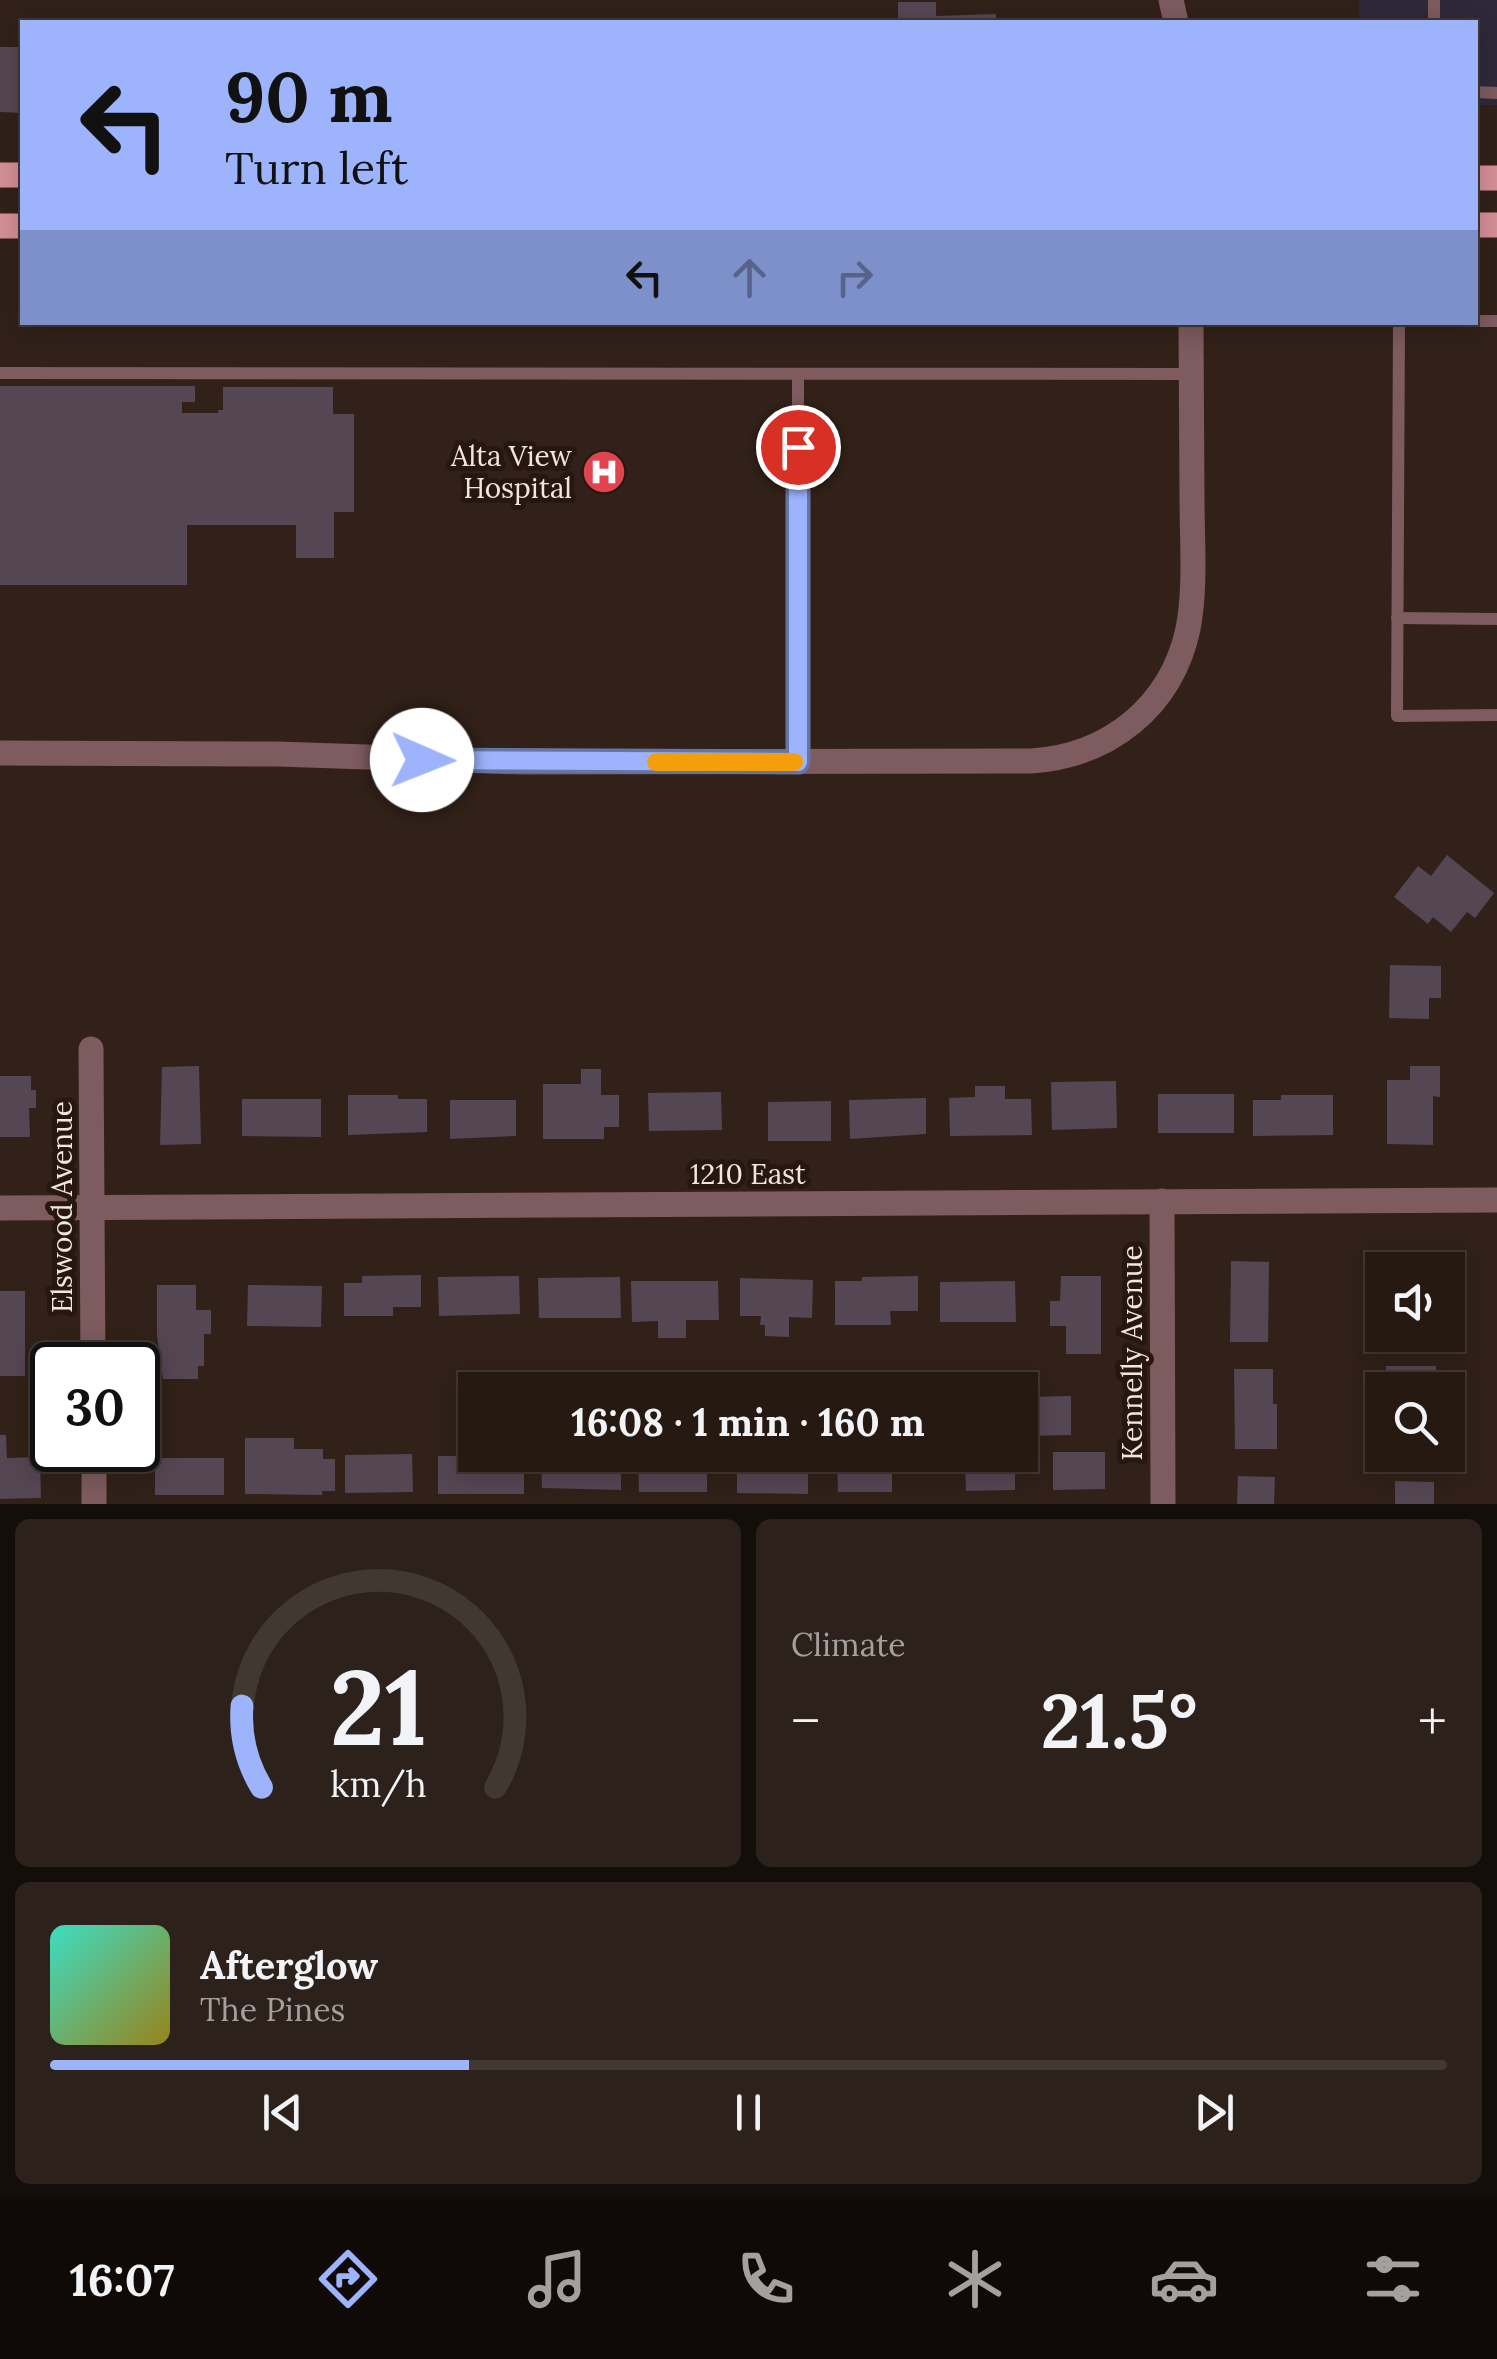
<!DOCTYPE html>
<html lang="en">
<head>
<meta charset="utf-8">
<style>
  body { margin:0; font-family:Lora,serif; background:#2d221b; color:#f1f3f6; height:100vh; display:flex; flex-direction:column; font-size:38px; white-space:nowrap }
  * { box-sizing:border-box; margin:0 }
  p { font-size:32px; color:#a3a09f }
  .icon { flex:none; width:55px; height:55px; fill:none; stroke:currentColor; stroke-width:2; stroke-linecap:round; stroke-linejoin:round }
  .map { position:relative; height:1504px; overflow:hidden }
  .sheet { display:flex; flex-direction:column; gap:15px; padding:15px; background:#140e0a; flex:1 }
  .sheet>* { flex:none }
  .hud { position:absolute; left:20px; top:20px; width:1458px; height:305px; border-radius:0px; box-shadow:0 5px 25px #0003,0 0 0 2px #423832; background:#9db4fd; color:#111; overflow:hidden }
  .fabs { position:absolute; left:1365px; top:1252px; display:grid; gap:20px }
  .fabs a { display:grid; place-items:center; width:100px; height:100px; border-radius:0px; background:#251912; box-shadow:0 5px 25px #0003,0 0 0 2px #423832; font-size:50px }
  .speed { position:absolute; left:30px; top:1342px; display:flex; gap:20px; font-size:50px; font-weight:700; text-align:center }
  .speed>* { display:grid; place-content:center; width:130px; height:130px; border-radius:50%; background:#251912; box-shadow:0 5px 25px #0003,0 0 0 2px #423832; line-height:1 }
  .speed .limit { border:5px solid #111; border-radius:15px; background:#fff; color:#111 }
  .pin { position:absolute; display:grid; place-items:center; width:85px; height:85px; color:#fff; margin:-42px; border:5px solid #fff; border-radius:50%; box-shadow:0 2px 10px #0007 }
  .me { position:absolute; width:110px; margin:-55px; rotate:91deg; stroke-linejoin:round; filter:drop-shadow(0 0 8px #0008) }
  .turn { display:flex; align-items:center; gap:35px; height:210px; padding:0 40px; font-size:45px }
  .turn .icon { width:130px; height:130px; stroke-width:2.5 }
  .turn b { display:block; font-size:70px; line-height:85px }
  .lanes { display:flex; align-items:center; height:95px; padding:0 40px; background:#0003; justify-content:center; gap:50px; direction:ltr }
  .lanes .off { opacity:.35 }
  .big { font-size:75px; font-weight:800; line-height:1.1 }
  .sheet .tile { flex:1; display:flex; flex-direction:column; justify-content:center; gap:15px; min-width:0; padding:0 35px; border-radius:15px; background:#2d221b }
  .sheet .dial { align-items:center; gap:0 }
  .dial svg { height:260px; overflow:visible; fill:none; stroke:#423832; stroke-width:7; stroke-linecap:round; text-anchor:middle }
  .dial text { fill:#f1f3f6; stroke:none }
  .song { display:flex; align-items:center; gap:30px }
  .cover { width:120px; height:120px; border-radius:15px; background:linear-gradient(135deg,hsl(170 70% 55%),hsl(50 70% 35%)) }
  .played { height:10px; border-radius:5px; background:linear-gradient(90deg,#9db4fd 30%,#423832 30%) }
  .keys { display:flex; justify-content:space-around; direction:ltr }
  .heat { display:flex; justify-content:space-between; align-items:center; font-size:55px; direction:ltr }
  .sheet .tiles { flex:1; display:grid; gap:15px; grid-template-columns:1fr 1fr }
  .tile:last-child { grid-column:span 2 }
  .trip { position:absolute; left:458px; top:1372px; width:580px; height:100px; border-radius:0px; background:#251912; box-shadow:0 5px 25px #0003,0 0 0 2px #423832; font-weight:800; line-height:100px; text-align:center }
  .dock { display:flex; height:160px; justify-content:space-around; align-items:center; background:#0f0a07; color:#a3a09f }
  .dock .icon { width:70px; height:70px }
  .dock .on { color:#9db4fd }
  .dock b { font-size:45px; color:#f1f3f6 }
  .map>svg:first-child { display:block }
  .commercial { fill:#2e293a }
  .building { fill:#554653 }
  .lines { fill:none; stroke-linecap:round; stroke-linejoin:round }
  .lane { stroke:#7d5b5e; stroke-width:12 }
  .street { stroke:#7d5b5e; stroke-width:25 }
  .primary { stroke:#d58f97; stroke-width:25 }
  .route-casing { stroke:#6675a4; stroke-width:25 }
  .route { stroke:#9db4fd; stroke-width:18 }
  .slow { stroke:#f59e0b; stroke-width:18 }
  .labels { text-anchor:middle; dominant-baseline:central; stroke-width:10; stroke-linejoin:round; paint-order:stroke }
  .poi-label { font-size:28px; fill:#f1e6e0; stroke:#27170f; text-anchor:end }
  .street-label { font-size:28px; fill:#f1e6e0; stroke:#27170f }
</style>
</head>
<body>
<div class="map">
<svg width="1497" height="1504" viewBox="0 0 1497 1504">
  <rect width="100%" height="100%" fill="#312118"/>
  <!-- commercial -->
  <path class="commercial" d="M1359 0H1497V105H1475V22H1359Z"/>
  <!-- building -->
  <g class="building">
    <path d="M898 2H936V16L996 14V22H898Z"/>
    <path d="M0 47H21V113L0 112Z"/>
    <path d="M0 386H195V402H182V413H218V410H223V387H333V414H354V512H334V558H296V525H187V585H0Z"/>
    <path d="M1447 855 1494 893 1475 918 1467 912 1451 932 1433 917 1428 924 1394 897 1418 866 1431 876Z"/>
    <path d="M1390 965 1441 966V998H1429V1019L1389 1018Z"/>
    <path d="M199 1066 201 1144 160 1145 162 1067Z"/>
    <path d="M1410 1066H1440V1097L1433 1096V1145L1387 1144V1080H1410Z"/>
    <path d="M581 1069H601V1095H619V1127H604V1139H543V1084H581Z"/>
    <path d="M0 1076H31V1090H36V1108H29L30 1137H0Z"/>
    <path d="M1116 1081 1117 1128 1052 1130 1051 1082Z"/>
    <path d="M975 1086H1005V1099H1031L1032 1135 950 1136 949 1098 975 1097Z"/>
    <path d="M721 1092 722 1130 649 1131 648 1093Z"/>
    <rect x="1158" y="1094" width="76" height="39"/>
    <path d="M348 1095H398V1099H427V1132L348 1135Z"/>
    <path d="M1281 1095H1333V1135L1253 1136V1100H1281Z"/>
    <path d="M926 1098V1134L850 1139 849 1100Z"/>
    <path d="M242 1099H321V1137L242 1136Z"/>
    <path d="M450 1100H516V1136L450 1139Z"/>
    <path d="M831 1101V1141H768V1102Z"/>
    <path d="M1231 1261 1269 1262 1268 1342H1230Z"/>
    <path d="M421 1275V1307H393V1316H344V1283H362V1276Z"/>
    <path d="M519 1276 520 1314 439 1316 438 1277Z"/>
    <path d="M918 1276V1311H890L891 1325H835V1281H862V1277Z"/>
    <path d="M1061 1276H1101V1354H1066V1326H1050V1301H1060Z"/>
    <path d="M620 1277 621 1318H539L538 1278Z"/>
    <path d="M740 1278 813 1280 812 1318 789 1317V1337L765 1336V1325H760L761 1316H740Z"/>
    <path d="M631 1281H718L719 1320H686V1338H658V1321L632 1322Z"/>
    <path d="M1015 1281 1016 1322H940V1282Z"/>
    <path d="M157 1285H196V1310H211V1334H204V1366H198V1379H163L157 1335Z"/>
    <path d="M248 1285 322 1286 321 1327 247 1326Z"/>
    <rect x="0" y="1291" width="25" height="85"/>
    <rect x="1386" y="1366" width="50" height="24"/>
    <path d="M1234 1369H1273V1404H1277V1449H1235Z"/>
    <path d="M1071 1396V1435L1027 1436 1026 1397Z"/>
    <path d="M0 1435H6L7 1458 40 1457 41 1498 0 1499Z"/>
    <path d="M245 1438H294V1449H323V1459H335V1491H322V1495L245 1494Z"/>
    <path d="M1053 1452H1105V1489L1053 1490Z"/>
    <path d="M412 1454 413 1492 345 1493V1455Z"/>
    <path d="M570 1455H621V1490L542 1488 541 1459H570Z"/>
    <path d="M638 1455H707V1492H639Z"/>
    <path d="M837 1455H892V1492H838Z"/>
    <rect x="438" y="1456" width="86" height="38"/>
    <path d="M737 1456H808V1494L737 1493Z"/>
    <path d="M1015 1457V1490L966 1491 965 1458Z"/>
    <rect x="155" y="1458" width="69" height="37"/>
    <path d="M1238 1476 1275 1477 1274 1504H1237Z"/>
    <path d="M1395 1481 1434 1482V1504H1395Z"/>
  </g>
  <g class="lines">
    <!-- lane -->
    <g class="lane">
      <path d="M1434 22V0"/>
      <path d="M1475 92 1497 93"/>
      <path d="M1475 321H1497"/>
      <path d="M1399 322 1397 716 1497 715"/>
      <path d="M0 373 1191 374"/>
      <path d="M798 374V761"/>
      <path d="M1397 618 1497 619"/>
    </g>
    <!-- street -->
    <g class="street">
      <path d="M1171 0 1176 22"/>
      <path d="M0 753 277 754 521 762 1031 761C1109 756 1171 707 1188 629 1196 587 1192 541 1192 499 1192 440 1191 381 1191 322"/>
      <path d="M91 1049 93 1365"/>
      <path d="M1162 1201 1163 1504"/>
      <path d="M0 1208 1497 1200"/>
      <path d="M94 1450V1504"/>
    </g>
    <!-- primary -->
    <g class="primary">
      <path d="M0 175H22"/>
      <path d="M1475 178H1497"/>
      <path d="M1475 225H1497"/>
      <path d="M0 226H22"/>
    </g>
  </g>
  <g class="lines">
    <!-- route casing -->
    <g class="route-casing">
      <path id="route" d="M422 760 798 762V447"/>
    </g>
    <!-- route -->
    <use href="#route" class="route"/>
    <!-- slow -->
    <path class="slow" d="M656 762H794"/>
  </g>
  <!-- icons -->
  <defs>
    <g id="hospital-disc" transform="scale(2.25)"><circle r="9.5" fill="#e0444e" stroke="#27170f"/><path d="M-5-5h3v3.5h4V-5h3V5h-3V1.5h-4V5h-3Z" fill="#fff"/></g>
  </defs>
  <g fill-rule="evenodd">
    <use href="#hospital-disc" x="604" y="472"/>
  </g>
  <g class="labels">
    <!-- poi labels -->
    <g class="poi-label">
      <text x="572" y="456">Alta View<tspan x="572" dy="32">Hospital</tspan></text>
    </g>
    <!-- street labels -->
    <g class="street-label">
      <text x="748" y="1174">1210 East</text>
      <text transform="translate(62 1207) rotate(-90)">Elswood Avenue</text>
      <text transform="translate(1132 1353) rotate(-90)">Kennelly Avenue</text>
    </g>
  </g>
</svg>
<div class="fabs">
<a><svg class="icon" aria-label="sound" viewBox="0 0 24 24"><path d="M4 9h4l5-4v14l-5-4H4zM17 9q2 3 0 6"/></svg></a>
<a><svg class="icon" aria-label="search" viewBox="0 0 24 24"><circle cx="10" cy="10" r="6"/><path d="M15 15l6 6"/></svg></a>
</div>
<div class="speed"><div class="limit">30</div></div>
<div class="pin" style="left:798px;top:447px;background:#d93025"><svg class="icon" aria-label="arrive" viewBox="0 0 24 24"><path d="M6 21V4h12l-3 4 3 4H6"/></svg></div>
<svg class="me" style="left:422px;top:760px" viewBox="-20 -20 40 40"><circle r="19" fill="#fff"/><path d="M0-13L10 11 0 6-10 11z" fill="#9db4fd"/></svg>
<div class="trip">16:08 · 1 min · 160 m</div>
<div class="hud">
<div class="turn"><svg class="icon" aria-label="left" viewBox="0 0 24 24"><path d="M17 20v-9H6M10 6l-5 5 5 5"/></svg><div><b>90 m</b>Turn left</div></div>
<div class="lanes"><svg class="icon" aria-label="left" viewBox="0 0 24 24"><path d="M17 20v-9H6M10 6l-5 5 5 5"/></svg><svg class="icon off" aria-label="ahead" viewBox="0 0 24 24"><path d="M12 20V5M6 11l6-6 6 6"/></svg><svg class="icon off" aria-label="right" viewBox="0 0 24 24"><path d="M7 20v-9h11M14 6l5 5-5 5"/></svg></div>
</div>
</div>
<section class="sheet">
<div class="tiles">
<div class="tile dial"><svg viewBox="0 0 100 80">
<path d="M14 69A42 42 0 1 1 86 69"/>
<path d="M14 69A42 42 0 0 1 8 44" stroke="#9db4fd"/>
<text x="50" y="56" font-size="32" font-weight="700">21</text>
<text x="50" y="72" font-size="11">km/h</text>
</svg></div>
<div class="tile"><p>Climate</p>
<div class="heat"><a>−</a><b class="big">21.5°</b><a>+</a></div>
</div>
<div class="tile">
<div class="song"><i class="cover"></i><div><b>Afterglow</b><p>The Pines</p></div></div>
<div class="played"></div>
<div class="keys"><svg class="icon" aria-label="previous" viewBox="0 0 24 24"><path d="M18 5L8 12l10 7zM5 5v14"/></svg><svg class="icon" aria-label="pause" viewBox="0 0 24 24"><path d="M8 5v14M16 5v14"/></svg><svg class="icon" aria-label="next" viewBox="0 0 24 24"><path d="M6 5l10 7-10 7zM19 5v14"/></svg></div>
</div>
</div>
</section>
<nav class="dock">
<b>16:07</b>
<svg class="icon on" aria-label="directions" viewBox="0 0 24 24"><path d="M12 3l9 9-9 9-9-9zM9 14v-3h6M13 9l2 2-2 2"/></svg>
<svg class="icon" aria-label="music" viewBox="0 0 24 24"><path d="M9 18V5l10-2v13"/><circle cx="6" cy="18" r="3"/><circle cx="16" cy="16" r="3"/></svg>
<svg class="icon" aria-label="phone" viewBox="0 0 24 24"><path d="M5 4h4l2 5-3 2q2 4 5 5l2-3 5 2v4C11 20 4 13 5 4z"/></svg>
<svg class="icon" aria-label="climate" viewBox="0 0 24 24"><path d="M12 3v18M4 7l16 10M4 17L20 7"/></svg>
<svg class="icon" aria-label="car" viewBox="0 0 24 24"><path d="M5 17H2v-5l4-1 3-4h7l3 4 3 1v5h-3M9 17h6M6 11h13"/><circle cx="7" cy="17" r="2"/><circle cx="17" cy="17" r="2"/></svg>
<svg class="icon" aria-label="filters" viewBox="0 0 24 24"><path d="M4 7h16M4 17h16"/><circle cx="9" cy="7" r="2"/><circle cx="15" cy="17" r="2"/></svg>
</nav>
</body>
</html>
